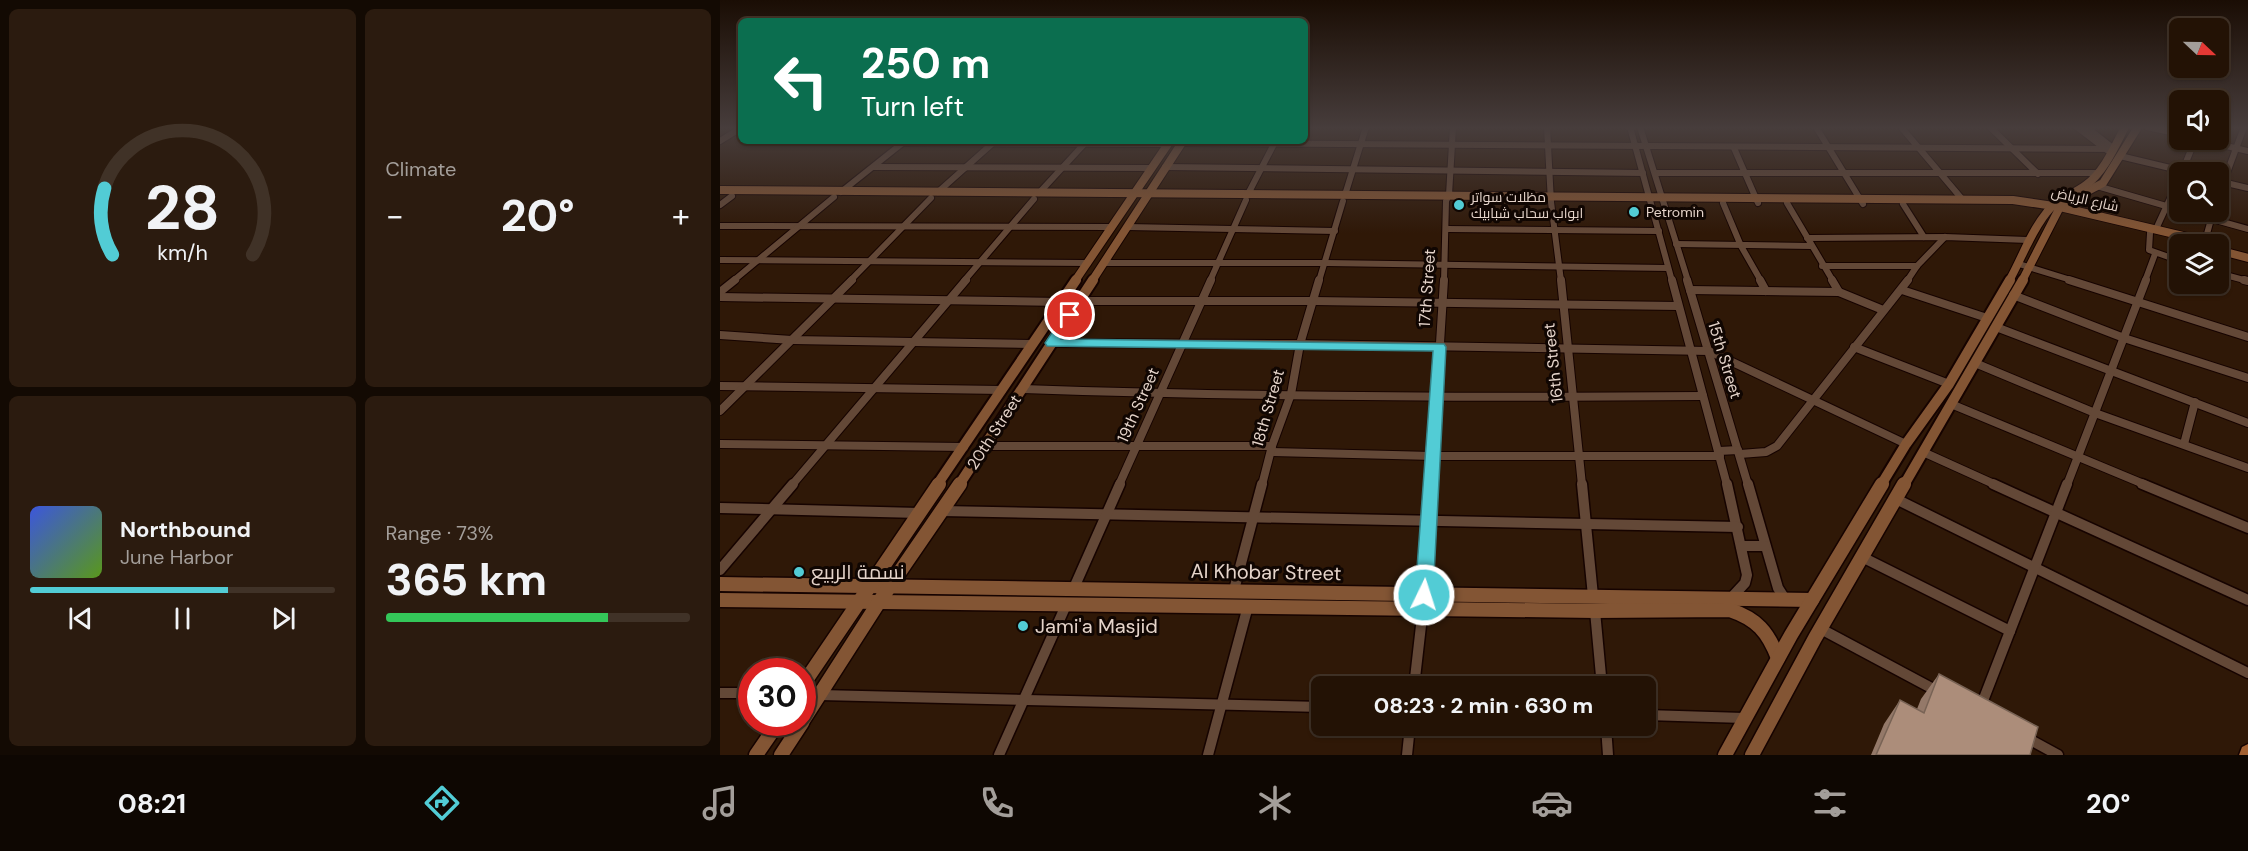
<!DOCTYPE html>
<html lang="en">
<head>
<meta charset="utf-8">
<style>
  body { margin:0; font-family:"DM Sans",Cairo,sans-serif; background:#2b1b0f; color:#f1f3f6; height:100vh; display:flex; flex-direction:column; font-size:22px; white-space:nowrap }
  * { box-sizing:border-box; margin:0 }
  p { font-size:20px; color:#a39e9a }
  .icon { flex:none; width:33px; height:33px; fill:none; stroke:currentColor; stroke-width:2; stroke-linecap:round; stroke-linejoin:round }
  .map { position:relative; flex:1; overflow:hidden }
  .details { display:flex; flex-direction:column; gap:9px; padding:9px; background:#130a03; width:720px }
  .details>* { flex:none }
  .top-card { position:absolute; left:18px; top:18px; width:570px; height:126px; border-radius:9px; box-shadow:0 2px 4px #0004,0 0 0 2px #403227; background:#0b6e4f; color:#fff; overflow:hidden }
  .needle { width:39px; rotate:112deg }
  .fabs { position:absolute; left:1449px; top:18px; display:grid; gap:12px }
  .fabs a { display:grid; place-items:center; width:60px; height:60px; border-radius:9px; background:#231205; box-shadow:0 2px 4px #0004,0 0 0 2px #403227; font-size:30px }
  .speed { position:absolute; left:18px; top:658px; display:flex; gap:12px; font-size:30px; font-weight:700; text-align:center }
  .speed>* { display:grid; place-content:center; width:78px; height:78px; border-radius:50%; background:#231205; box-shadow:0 2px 4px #0004,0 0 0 2px #403227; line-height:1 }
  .speed .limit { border:9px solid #d22; background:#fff; color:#111 }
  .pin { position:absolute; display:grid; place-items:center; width:51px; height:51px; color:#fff; margin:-26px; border:3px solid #fff; border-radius:50%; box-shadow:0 2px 6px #0007 }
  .me { position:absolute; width:66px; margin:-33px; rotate:4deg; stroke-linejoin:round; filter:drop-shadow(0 0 4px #0008) }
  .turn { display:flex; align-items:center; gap:21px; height:126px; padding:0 24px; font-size:27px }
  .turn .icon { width:78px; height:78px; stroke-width:2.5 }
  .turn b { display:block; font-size:42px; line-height:51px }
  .big { font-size:45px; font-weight:700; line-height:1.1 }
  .details .card { flex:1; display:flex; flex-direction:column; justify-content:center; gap:9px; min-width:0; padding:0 21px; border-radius:9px; background:#2b1b0f }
  .details .dial { align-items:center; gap:0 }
  .dial svg { height:156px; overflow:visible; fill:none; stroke:#403227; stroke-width:7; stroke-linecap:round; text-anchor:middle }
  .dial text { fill:#f1f3f6; stroke:none }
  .song { display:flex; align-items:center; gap:18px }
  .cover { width:72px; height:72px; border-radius:9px; background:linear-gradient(135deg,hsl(230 70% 55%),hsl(90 70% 35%)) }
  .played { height:6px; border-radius:3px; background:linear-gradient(90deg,#52ccd5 65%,#403227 65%) }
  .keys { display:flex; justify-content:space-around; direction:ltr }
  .heat { display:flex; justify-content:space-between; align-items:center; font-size:33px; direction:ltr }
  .charge { height:9px; border-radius:4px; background:linear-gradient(90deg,#34c759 73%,#403227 0) }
  .details .tiles { flex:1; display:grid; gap:9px; grid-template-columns:repeat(2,1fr) }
  .trip { position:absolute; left:591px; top:676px; width:345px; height:60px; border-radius:9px; background:#231205; box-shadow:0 2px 4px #0004,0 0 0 2px #403227; font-weight:700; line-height:60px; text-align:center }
  .tab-bar { display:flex; height:96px; justify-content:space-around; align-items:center; background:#0e0702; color:#a39e9a }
  .tab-bar .icon { width:42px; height:42px }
  .tab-bar .on { color:#52ccd5 }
  .tab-bar b { font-size:27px; color:#f1f3f6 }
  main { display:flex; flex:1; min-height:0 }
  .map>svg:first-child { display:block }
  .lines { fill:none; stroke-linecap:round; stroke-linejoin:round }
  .street-far2-casing { stroke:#160300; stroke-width:8 }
  .street-far1-casing { stroke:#160300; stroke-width:10 }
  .street-casing { stroke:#160300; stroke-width:13 }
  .secondary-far2-casing { stroke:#160300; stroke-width:10 }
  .secondary-far1-casing { stroke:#160300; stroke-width:14 }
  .secondary-casing { stroke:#160300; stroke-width:17 }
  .primary-casing { stroke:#160300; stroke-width:3 }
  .street-far2 { stroke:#634837; stroke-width:6 }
  .street-far1 { stroke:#634837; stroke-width:8 }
  .street { stroke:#634837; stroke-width:10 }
  .secondary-far2 { stroke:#835534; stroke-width:8 }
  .secondary-far1 { stroke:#835534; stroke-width:10 }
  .secondary { stroke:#835534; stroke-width:14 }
  .primary { fill:#a36132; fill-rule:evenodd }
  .wall { fill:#947969 }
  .building { fill:#ac8d7a; stroke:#786355; stroke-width:1.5 }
  .route { fill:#52ccd5; stroke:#35858a; stroke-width:1.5 }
  .poi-dot { fill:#52ccd5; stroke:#100602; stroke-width:2 }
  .labels { text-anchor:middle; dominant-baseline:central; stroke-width:6; stroke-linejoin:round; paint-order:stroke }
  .far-poi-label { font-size:14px; fill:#e5d4ca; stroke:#100602; text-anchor:start }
  .far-street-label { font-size:14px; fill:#e5d4ca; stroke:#100602 }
  .street-label { font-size:16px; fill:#e5d4ca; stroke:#100602 }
  .near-poi-label { font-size:20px; fill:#e5d4ca; stroke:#100602; text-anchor:start }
  .near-street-label { font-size:20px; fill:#e5d4ca; stroke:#100602 }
</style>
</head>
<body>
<main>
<section class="details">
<div class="tiles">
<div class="card dial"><svg viewBox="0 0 100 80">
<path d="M14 69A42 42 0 1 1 86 69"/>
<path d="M14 69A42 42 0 0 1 10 35" stroke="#52ccd5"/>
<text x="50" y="56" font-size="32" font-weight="700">28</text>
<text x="50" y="72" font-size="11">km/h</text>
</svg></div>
<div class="card"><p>Climate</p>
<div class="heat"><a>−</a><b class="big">20°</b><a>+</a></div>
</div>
<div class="card">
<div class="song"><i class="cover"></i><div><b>Northbound</b><p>June Harbor</p></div></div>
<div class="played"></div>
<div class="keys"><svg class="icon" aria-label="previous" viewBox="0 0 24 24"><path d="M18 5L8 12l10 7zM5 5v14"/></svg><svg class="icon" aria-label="pause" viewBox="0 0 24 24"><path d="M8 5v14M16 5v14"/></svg><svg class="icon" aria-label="next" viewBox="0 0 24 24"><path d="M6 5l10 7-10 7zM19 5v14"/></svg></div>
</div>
<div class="card"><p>Range · 73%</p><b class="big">365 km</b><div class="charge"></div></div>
</div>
</section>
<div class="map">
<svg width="1528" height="755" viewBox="0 0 1528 755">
  <rect width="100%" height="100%" fill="#2f1807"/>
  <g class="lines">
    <!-- street-far2 casing -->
    <g class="street-far2-casing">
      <g id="street-far2">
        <path d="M827 127 831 202 841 281"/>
        <path d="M910 127 952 281"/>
        <path d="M920 127 968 281"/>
        <path d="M1096 127 1143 204"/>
        <path d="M1181 127 1242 199"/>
        <path d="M1270 127 1318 174"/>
        <path d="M1357 127 1387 150"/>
        <path d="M1366 127 1393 148"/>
        <path d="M1427 127 1460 134"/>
        <path d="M1481 140 1528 151"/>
        <path d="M0 141 21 128"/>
        <path d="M183 143 448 144"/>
        <path d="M462 143 1394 149"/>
        <path d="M1014 148 1038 203"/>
        <path d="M1400 156 1467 172"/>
        <path d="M154 167 432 168"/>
        <path d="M445 167 923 173"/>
        <path d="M1462 172 1475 140"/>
        <path d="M935 173H1375"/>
        <path d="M1498 181 1528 188"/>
        <path d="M1377 186 1460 210"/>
        <path d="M121 192 185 141"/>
        <path d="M218 192 274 142"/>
        <path d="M319 193 366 142"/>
        <path d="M528 194 555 142"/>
        <path d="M625 195 646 127"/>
        <path d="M1498 197 1524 127"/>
        <path d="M1003 203 1021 246 1041 281"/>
        <path d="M1067 203 1113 281"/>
        <path d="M1183 204 1204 237"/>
        <path d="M0 205 12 196"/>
        <path d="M1467 212 1528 229"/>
        <path d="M0 226 392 227"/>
        <path d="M407 227 615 231"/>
        <path d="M727 229 939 231"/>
        <path d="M1436 229 1460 177"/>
        <path d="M1430 233 1429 250 1460 261"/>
        <path d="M1087 238 1225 237 1308 240"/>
        <path d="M1485 241 1493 212"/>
        <path d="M956 244 1091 246"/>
        <path d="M0 260 368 263"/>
        <path d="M384 263H606L948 268"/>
        <path d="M1299 264 1354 281"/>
        <path d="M1102 266H1197"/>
        <path d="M1498 273 1528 281"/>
        <path d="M13 281 114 197"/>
        <path d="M130 281 211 198"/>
        <path d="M244 281 314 199"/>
        <path d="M490 281 526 200"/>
        <path d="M599 281 623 201"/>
        <path d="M724 281 726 201 729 195 733 127"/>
        <path d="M1187 281 1197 266 1225 237"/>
        <path d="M1425 281 1435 254"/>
      </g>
    </g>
    <!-- street-far1 casing -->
    <g class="street-far1-casing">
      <g id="street-far1">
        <path d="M841 280 862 485"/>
        <path d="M952 280 1007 485"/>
        <path d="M967 280 1028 485"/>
        <path d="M1040 280 1046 291"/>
        <path d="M1112 280 1119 292 1163 310"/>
        <path d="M1349 280 1528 337"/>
        <path d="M1524 280 1528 281"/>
        <path d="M970 290 1119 292"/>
        <path d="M1182 290 1267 318"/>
        <path d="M0 292 15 280"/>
        <path d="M1293 295 1404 338 1528 378"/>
        <path d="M0 297 341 302"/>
        <path d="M359 301H594L958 306"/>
        <path d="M1276 327 1528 423"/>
        <path d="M0 335 72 340 313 344"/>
        <path d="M332 343 580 344 989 351 1186 444"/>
        <path d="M1134 347 1229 384"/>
        <path d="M1255 363 1375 413 1528 468"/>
        <path d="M0 386 282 390"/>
        <path d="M303 389C530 397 756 398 983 396"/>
        <path d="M1231 404 1426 485"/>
        <path d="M0 411 132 280"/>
        <path d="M0 444 244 447"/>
        <path d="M1464 444 1475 402"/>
        <path d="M266 446H552"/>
        <path d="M999 451 1018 450"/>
        <path d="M552 452 713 456H1000"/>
        <path d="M1203 452 1276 485"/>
        <path d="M1020 454 1046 452 1057 446 1188 280"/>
        <path d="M72 485 246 280"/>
        <path d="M399 485 491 280"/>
        <path d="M542 485 552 446 571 394 580 344 599 280"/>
        <path d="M711 485 724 280"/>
        <path d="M1347 485 1426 280"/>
      </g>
    </g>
    <!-- street casing -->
    <g class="street-casing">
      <g id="street">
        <path d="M862 484 873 596"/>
        <path d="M1007 484 1027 575 1025 583 1012 597"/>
        <path d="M1028 484 1058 588 1065 599"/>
        <path d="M1273 484 1528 600"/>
        <path d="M1422 484 1528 528"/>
        <path d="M1176 499 1528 673"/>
        <path d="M0 508 199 513"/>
        <path d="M222 511 1018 527"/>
        <path d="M1021 546H1045"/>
        <path d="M1142 557 1290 631"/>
        <path d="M0 570 73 484"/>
        <path d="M353 590 400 484"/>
        <path d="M514 590 542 484"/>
        <path d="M704 595 711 484"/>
        <path d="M875 611 882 687"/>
        <path d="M1101 629 1217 691"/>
        <path d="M694 687 703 608"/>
        <path d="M0 693H32"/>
        <path d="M100 695 602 707"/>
        <path d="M1261 706 1347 484"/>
        <path d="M926 715 1024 718"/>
        <path d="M886 726 888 755"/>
        <path d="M1305 737 1338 755"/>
        <path d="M279 755 347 603"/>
        <path d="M488 755 528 606"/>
        <path d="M687 755 690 726"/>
      </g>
    </g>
    <!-- secondary-far2 casing -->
    <g class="secondary-far2-casing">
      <g id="secondary-far2">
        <path d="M0 190 1293 200 1340 207 1497 244"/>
        <path d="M1364 193 1383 183 1418 127"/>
        <path d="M1498 250 1528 258"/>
        <path d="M355 281 450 141"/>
        <path d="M372 281 463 141"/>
        <path d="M1289 281C1302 258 1310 233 1327 212 1336 200 1354 194 1366 185 1384 172 1395 146 1405 127"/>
        <path d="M1302 281 1340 207 1346 203"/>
      </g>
    </g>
    <!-- secondary-far1 casing -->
    <g class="secondary-far1-casing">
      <g id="secondary-far1">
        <path d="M217 485 356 280"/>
        <path d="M239 485 373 280"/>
        <path d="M1161 485 1186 444 1229 384 1290 280"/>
        <path d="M1184 485 1303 280"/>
      </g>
    </g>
    <!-- secondary casing -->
    <g class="secondary-casing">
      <g id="secondary">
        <path d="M0 584 1092 600"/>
        <path d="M0 600 875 611 1010 610C1037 619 1048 632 1058 658"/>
        <path d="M82 686 219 484"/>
        <path d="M82 722 159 602 240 484"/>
        <path d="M36 755 58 723"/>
        <path d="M61 755 82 723"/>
        <path d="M1005 755 1071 635 1162 484"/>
        <path d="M1032 755 1095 638 1184 484"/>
      </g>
    </g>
    <!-- primary casing -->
    <g class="primary-casing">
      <path id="primary" d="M1528 744V755H1519L1522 747Z"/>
    </g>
    <!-- street-far2 -->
    <use href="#street-far2" class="street-far2"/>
    <!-- street-far1 -->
    <use href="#street-far1" class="street-far1"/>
    <!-- street -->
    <use href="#street" class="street"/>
    <!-- secondary-far2 -->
    <use href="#secondary-far2" class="secondary-far2"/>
    <!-- secondary-far1 -->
    <use href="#secondary-far1" class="secondary-far1"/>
    <!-- secondary -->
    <use href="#secondary" class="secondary"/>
    <!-- primary -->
    <use href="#primary" class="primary"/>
  </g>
  <!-- wall -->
  <path class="wall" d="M1219 674 1310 755H1151L1164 724 1180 700 1197 709 1201 699Z"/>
  <!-- building -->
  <path class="building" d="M1219 674 1318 727 1310 755H1156L1180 700 1204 713Z"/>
  <!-- sky -->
  <linearGradient id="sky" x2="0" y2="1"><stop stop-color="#1a0d04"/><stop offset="0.55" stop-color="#473d3c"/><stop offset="1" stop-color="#473d3c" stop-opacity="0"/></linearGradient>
  <rect width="1528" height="233" fill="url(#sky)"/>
  <!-- route -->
  <path class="route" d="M350 312 356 315 341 339 724 344 726 347 713 595 710 600 704 602 698 600 695 595 713 351 327 346 325 343 345 313Z"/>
  <!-- markers -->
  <g class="poi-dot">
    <circle cx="739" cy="205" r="6"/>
    <circle cx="914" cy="212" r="6"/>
    <circle cx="79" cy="572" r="6"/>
    <circle cx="303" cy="626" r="6"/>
  </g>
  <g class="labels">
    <!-- far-poi labels -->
    <g class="far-poi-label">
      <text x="751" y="197">مظلات سواتر<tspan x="751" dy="16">ابواب سحاب شبابيك</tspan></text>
      <text x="926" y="212">Petromin</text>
    </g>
    <!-- far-street labels -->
    <g class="far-street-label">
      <text transform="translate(1365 199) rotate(13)">شارع الرياض</text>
    </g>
    <!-- street labels -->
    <g class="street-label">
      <text transform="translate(707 288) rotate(-86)">17th Street</text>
      <text transform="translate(1005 360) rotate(73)">15th Street</text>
      <text transform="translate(833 363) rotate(-96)">16th Street</text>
      <text transform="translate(418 405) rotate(-66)">19th Street</text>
      <text transform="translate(548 408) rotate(-74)">18th Street</text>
      <text transform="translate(274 432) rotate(-57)">20th Street</text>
    </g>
    <!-- near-poi labels -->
    <g class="near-poi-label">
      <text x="91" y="572">نسمة الربيع</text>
      <text x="315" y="626">Jami'a Masjid</text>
    </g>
    <!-- near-street labels -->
    <g class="near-street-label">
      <text transform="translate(546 572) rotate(1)">Al Khobar Street</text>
    </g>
  </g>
</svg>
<div class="fabs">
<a><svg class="needle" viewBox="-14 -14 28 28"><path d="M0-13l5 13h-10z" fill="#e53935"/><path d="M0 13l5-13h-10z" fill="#a39e9a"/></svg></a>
<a><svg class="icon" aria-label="sound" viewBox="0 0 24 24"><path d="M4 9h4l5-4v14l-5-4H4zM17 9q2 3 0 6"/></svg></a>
<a><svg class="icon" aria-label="search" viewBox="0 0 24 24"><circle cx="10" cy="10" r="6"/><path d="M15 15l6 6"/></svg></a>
<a><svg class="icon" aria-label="layers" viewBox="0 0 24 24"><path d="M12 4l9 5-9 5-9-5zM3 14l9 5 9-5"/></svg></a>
</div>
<div class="speed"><div class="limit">30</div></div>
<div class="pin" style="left:350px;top:315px;background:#d93025"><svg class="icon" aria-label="arrive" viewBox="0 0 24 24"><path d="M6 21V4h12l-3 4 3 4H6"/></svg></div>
<svg class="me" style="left:704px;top:595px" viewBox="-20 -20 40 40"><circle r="17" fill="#52ccd5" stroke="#fff" stroke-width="3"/><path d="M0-11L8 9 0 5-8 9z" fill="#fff"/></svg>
<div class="trip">08:23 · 2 min · 630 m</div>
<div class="top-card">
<div class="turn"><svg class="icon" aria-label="left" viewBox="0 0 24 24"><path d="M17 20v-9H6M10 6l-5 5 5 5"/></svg><div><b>250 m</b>Turn left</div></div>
</div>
</div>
</main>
<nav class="tab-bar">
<b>08:21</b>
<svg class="icon on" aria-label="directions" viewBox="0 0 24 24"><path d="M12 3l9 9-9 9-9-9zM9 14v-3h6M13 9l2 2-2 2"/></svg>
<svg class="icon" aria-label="music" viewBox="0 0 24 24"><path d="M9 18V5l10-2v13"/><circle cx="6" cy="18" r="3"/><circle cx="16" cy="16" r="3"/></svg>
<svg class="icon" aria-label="phone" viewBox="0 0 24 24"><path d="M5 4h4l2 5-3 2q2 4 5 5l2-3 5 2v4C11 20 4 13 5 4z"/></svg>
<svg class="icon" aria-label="climate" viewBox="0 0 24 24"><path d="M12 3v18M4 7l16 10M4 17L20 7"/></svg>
<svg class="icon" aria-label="car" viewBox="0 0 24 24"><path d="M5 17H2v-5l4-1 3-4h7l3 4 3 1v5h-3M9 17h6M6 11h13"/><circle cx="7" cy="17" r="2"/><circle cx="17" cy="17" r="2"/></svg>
<svg class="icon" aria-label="filters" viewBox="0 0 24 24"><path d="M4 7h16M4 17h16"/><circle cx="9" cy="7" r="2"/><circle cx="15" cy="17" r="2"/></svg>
<b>20°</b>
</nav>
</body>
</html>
